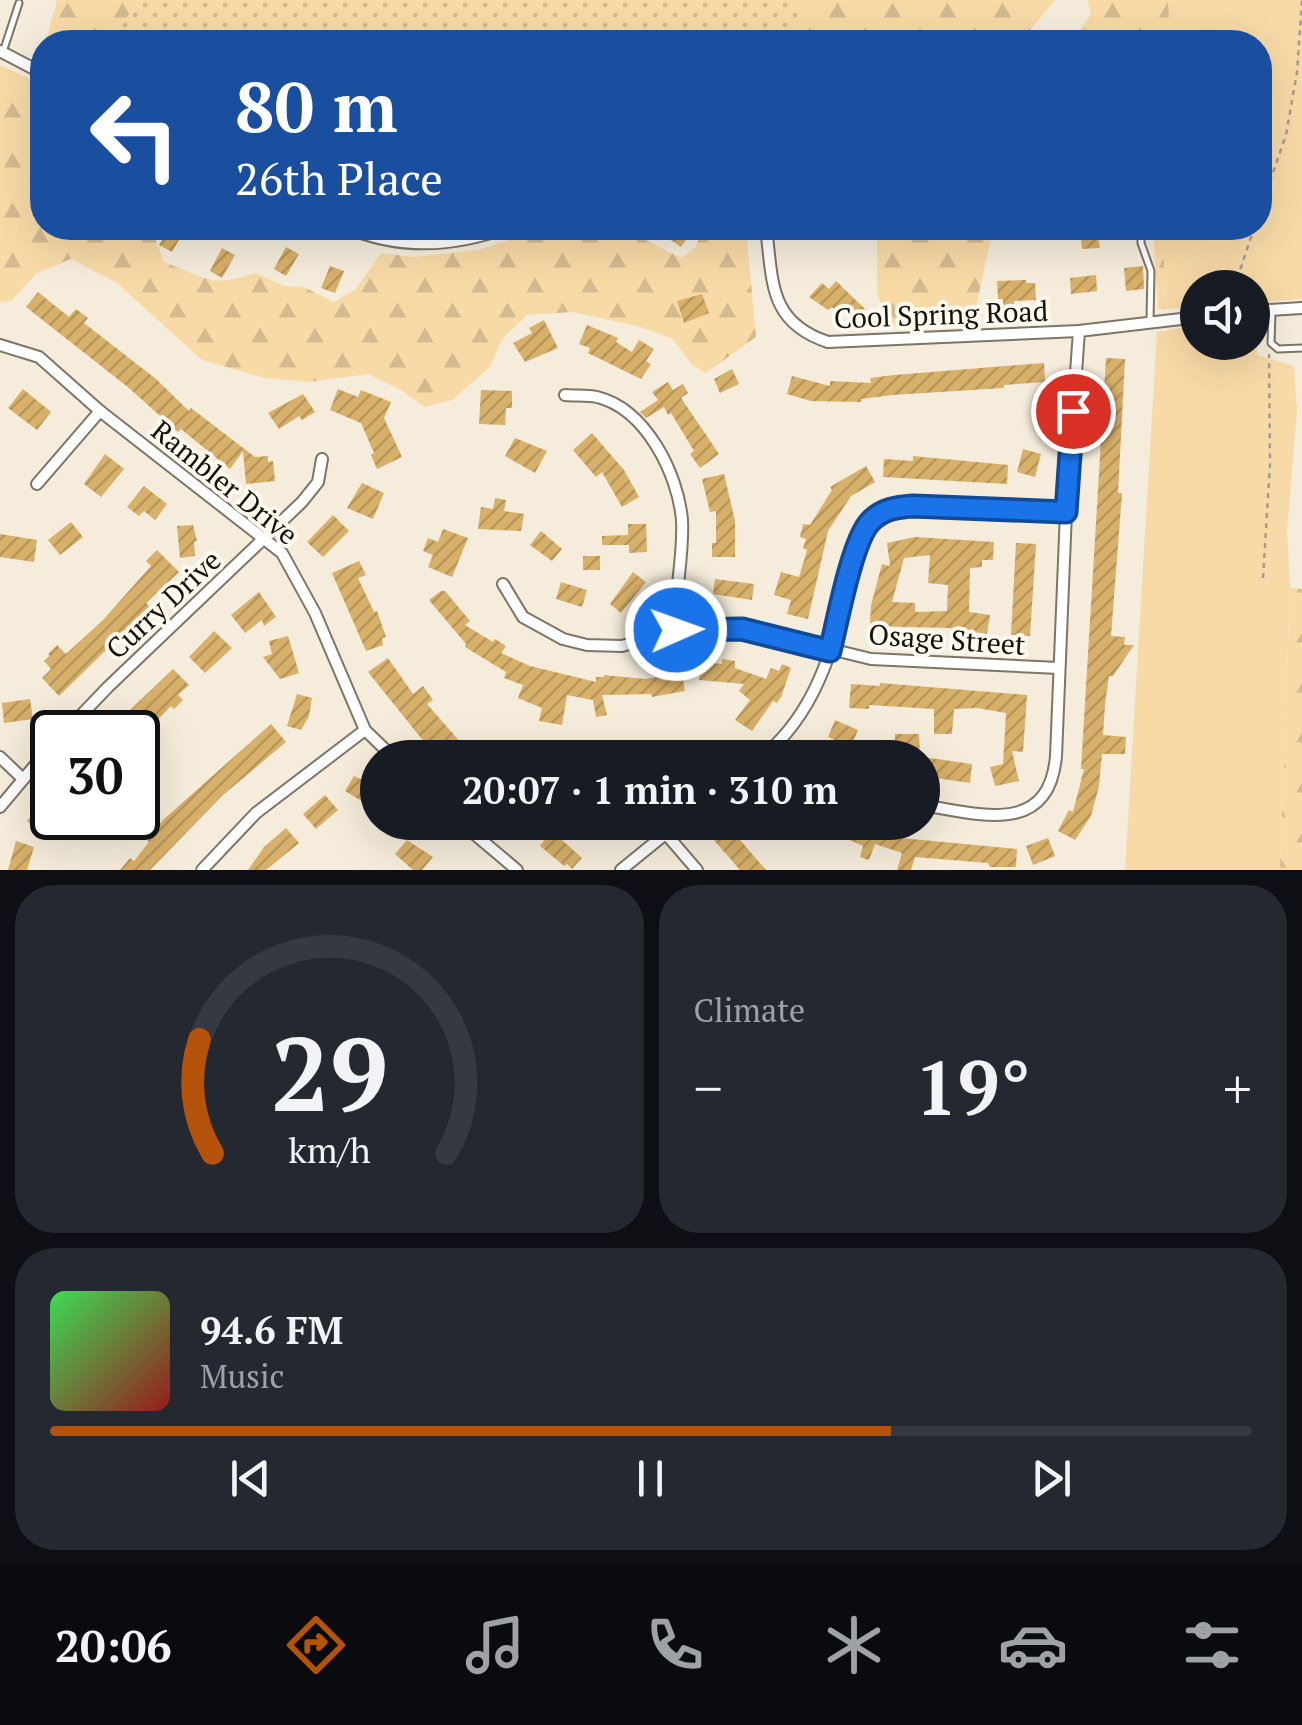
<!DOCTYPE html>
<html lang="en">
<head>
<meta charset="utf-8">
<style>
  body { margin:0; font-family:"PT Serif",serif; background:#242831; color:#f1f3f6; height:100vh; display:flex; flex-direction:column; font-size:38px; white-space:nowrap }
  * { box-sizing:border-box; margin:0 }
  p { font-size:32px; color:#9ea1a6 }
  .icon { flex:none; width:55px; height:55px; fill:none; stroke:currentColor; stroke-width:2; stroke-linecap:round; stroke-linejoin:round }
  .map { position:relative; height:870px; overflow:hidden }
  .side { display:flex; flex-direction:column; gap:15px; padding:15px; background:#0d0f14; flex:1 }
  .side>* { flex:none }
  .banner { position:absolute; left:30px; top:30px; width:1242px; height:210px; border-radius:40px; box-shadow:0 10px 40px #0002; background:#1a4fa0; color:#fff; overflow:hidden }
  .tools { position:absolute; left:1180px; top:270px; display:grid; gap:20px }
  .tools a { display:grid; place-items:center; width:90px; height:90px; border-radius:50%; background:#171b24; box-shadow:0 10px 40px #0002; font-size:50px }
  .speed { position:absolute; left:30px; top:710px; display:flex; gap:20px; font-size:50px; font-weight:700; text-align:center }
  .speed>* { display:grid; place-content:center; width:130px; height:130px; border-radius:50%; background:#171b24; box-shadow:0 10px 40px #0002; line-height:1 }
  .speed .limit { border:5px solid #111; border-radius:15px; background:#fff; color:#111 }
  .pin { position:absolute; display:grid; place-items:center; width:85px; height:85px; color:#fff; margin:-42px; border:5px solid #fff; border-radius:50%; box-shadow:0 2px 10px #0007 }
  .me { position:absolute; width:110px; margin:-55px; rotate:88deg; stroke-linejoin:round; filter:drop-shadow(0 0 8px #0008) }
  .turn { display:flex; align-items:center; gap:35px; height:210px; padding:0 40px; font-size:45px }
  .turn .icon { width:130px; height:130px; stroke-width:2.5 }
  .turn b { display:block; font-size:70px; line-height:85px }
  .big { font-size:75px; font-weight:700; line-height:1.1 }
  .side .tile { flex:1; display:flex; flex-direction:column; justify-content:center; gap:15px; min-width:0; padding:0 35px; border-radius:40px; background:#242831 }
  .side .dial { align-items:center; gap:0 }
  .dial svg { height:260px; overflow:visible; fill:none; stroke:#363941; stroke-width:7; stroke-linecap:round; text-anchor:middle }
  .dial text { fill:#f1f3f6; stroke:none }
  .song { display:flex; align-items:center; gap:30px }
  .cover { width:120px; height:120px; border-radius:15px; background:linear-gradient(135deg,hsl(130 70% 55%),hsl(0 70% 35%)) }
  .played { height:10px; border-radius:5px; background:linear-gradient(90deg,#b45309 70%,#363941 70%) }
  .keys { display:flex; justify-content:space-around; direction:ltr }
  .heat { display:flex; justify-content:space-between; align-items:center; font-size:55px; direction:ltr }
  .side .tiles { flex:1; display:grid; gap:15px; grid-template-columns:1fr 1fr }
  .tile:last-child { grid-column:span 2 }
  .trip { position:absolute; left:360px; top:740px; width:580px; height:100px; border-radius:50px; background:#171b24; box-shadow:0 10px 40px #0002; font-weight:700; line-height:100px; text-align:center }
  .tabs { display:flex; height:160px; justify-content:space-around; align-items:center; background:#090b0e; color:#9ea1a6 }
  .tabs .icon { width:70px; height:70px }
  .tabs .current { color:#b45309 }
  .tabs b { font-size:45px; color:#f1f3f6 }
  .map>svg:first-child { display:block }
  .grass { fill:#f8daa7 }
  .forest { fill:url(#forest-firs) }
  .park { fill:url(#park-dots) }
  .building { fill:url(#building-hatch); fill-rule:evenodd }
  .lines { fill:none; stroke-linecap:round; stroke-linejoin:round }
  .lane-casing { stroke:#7d7566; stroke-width:9 }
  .street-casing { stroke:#7d7566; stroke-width:14 }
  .path { stroke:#a29c8f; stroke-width:2.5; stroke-dasharray:5 5; stroke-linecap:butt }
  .lane { stroke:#fff; stroke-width:5 }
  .street { stroke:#fff; stroke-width:10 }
  .route-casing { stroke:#114b97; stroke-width:25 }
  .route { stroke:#1a73e8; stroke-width:18 }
  .labels { text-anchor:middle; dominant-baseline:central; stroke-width:8; stroke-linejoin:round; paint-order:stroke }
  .street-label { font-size:28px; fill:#15120c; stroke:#fff9ef }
</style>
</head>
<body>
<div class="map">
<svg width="1302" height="870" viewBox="0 0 1302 870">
  <defs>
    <pattern id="forest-firs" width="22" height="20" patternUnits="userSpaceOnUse" patternTransform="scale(2.5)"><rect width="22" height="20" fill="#f8daa7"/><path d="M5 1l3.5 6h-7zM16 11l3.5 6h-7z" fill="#d4ba8f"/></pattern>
    <pattern id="park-dots" width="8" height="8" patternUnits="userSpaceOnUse" patternTransform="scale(2.5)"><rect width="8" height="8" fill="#f8daa7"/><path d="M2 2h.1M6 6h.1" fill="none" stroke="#d4ba8f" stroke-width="1.8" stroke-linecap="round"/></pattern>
    <pattern id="building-hatch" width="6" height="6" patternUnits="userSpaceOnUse" patternTransform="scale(2.5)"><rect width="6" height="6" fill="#d7b069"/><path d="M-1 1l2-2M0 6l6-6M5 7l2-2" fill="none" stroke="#b8965a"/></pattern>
  </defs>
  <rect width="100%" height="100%" fill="#f5ecdb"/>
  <!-- grass -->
  <g class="grass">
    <path d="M1168 0H1302V299L1253 303 1252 288H1198L1197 307 1165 309 1163 228H1260V42H1170Z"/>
    <path d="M1253 318H1256L1257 355 1294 366 1297 410 1287 531 1290 588 1280 870H1125L1157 332 1197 325 1198 342H1252Z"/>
  </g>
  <!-- forest -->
  <g class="forest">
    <path d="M57 0H1055L1020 42H46Z"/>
    <path d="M1087 0H1168L1170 42H1072L1091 14Z"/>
    <path d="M0 65 42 85V228H157L154 236 164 262C204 277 212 289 255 273L284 286 304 287 334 302 356 289 381 253 414 257 478 250 546 228H622L681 258 696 247 701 228H746L756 337 706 373 692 365 673 339 641 327 572 312 527 315 502 339 490 367 452 400 425 407 401 390 368 374 309 382 265 378 202 360 117 283 71 259 37 273 11 301 0 302Z"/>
    <path d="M877 228H993L972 326 918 322 890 327 877 294Z"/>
    <path d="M1153 228H1163L1165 309 1158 310Z"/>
    <path d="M1290 588 1302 589V870H1280Z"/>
  </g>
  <!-- park -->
  <path class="park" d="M132 0H798L795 42H119L116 37 135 3Z"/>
  <!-- building -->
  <g class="building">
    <path d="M169 228H186L172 252 159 245Z"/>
    <path d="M667 228H694L681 247 662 234Z"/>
    <path d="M1098 236 1100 248 1082 249 1081 237Z"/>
    <path d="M286 247 299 254 286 276 274 269Z"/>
    <path d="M222 248 235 255 222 278 210 271Z"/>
    <path d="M330 266 344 271 335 293 321 288Z"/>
    <path d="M1143 266 1144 289 1126 291 1124 268Z"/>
    <path d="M1096 275 1097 291 1071 294 1070 278Z"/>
    <path d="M1026 280V283H1035L1036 300 1014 301V305L1003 306V299H998L997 281Z"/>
    <path d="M836 281 865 309 854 320 841 309 838 313 832 307 828 310 809 297 822 283 829 289Z"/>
    <path d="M38 292 69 317 76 309 88 318 84 323 156 379 189 411 191 408 255 457 268 456V462L273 461 275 481 246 484 243 451 230 469 181 429 178 432 129 388 26 307Z"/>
    <path d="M702 294 709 313 684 323 677 301Z"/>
    <path d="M544 320 558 348 525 362 513 343 532 333 529 328Z"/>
    <path d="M587 325 618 338 616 342 632 352 639 340 654 349 646 361 651 364 641 379 588 353 590 348 579 344Z"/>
    <path d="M1106 358 1125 359 1118 493H1122L1111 636 1125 637 1124 645H1134L1113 676H1109L1105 704 1103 735 1126 737 1125 754H1102L1099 786 1091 816 1075 840 1058 831 1069 810 1073 812 1084 769H1081Z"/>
    <path d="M1044 363 1045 382 1004 385V388L892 395 861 399V402L811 401 787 394 792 376 830 386V381L871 383 870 378 894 375Z"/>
    <path d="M732 369 739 384 720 393 714 379Z"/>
    <path d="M668 382 673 390 683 384 688 393 681 398 719 454 700 468 690 454 694 451 671 413 668 415 664 407 646 418 640 412 658 400 652 392Z"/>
    <path d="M23 389 51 412 37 430 8 408Z"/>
    <path d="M338 389 358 397 361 390 391 402 384 418 402 457 377 469 371 455 374 453 361 423 330 410Z"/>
    <path d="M481 390 512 391V408H506L505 425 479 424Z"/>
    <path d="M303 394 315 412 302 420 299 416 279 429 268 413Z"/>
    <path d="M592 433 624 470 639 497 622 507 602 472 596 477 573 450Z"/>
    <path d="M515 438 547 451 535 473 505 456Z"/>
    <path d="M1023 449 1041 454 1035 477 1017 472Z"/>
    <path d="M105 454 124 469 101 497 84 484Z"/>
    <path d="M913 456 1008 465 1007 484 883 477 884 459 913 461Z"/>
    <path d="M866 466 875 482 851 496 828 531 808 619 787 614 791 600 774 595 781 572 799 577 807 550 803 548 806 539 800 537 803 524 810 525 832 490 830 487Z"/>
    <path d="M724 474 735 521V557H712V543H716V511L710 512 702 479Z"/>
    <path d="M362 483 384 493 373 519 347 508Z"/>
    <path d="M144 486 167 504 155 520 144 511 139 516 127 507Z"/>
    <path d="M495 498 506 500 504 511 524 514 521 531 478 529 481 507 493 509Z"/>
    <path d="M333 515 349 531 323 557 307 542Z"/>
    <path d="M71 522 83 537 60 555 48 540Z"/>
    <path d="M628 524H646L647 552 629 553V545H602V536L628 535Z"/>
    <path d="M193 525 197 541 194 542 195 556 180 558 177 526Z"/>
    <path d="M443 529 468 538 452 577 428 567 433 555 423 551 428 538 438 542Z"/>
    <path d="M541 531 562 549 552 561 530 545Z"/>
    <path d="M0 534 37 540 34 562 0 557Z"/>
    <path d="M915 537 994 542 993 560H982V567L970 568 969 612 990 615 987 634 948 628 870 626 871 605 882 564 890 566 887 543ZM930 555 928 583 948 585 947 611 915 612V603L892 602 904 558Z"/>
    <path d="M1016 543 1036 544 1030 636 1011 635Z"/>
    <path d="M157 550 179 572 146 603 150 607 59 696 42 678 51 669 44 661 50 656 48 654 57 645 66 654 103 620 151 566 146 561Z"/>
    <rect x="583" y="556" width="17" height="14"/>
    <path d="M359 561 366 575 358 578 374 612 377 611 386 637 382 638 383 645 366 651 332 573Z"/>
    <path d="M633 572 646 582 621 613 610 604Z"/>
    <path d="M715 579 754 584 752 600 713 594Z"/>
    <path d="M561 582 587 590 582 607 556 599Z"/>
    <path d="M441 591H445L470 621 465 625 493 642 495 639 506 646 501 653 530 666 596 682V677H604V675L645 679 668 675 667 671 681 668 685 691 652 697 651 694 602 695 607 715 596 717 593 700 567 695 562 725 539 721 542 708 518 698 523 685 504 678 506 672 465 647 466 644 429 600Z"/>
    <path d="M259 592 276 617 264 626 262 620 245 633 231 615Z"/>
    <path d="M214 631 232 648 205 673 189 657Z"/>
    <path d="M288 636 299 673 280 679 263 657 272 654 269 641Z"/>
    <path d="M388 658 413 694 423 686 433 700 427 704 462 744 458 747 462 752 456 758H442L435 751 433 753 368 672Z"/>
    <path d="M722 659 735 661V668L766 679 771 668 779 671 782 664 791 668 781 697 777 703 773 701 752 731 735 720 750 700 739 691 744 684 699 680 701 662 722 664Z"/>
    <path d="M173 669 189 685 178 695 183 700 174 709 171 706 148 730 143 725 135 732H107Z"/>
    <path d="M880 683 1027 695 1023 752 1012 751 1019 781 995 786 990 767 1003 764 1006 713 977 708 954 709 952 734H934V709L869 705V709L849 708 851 684 880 686Z"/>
    <path d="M297 694 312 698 309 716 301 730 287 726Z"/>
    <path d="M30 699 33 719 4 723 2 703Z"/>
    <path d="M835 720 858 730 851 747 828 737Z"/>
    <path d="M271 724 286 742 223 795 150 870H120L130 858 134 861 149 842 146 839 164 819Z"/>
    <path d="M895 734H919L920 758H874L881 741 895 747Z"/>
    <path d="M922 757 972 764 970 783 922 776Z"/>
    <path d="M354 776 371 784 378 792 373 808 345 791Z"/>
    <path d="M52 793V818H67L72 825 65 829 52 819 41 833 27 821Z"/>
    <path d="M325 795 338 810 316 829 303 814Z"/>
    <path d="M526 822H542L582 858 572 869 567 864 564 866 540 846 545 839Z"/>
    <path d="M846 822H871L903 833 901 838 1017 849 1016 867H990L988 863 915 857 911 870H897L902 853 875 844 869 860 860 857 863 846 840 836Z"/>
    <path d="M728 826 766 870H740L713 839Z"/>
    <path d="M286 828 299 843 266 870H248L264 847Z"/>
    <path d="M1048 838 1055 856 1033 865 1026 846Z"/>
    <path d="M407 840 433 857 422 870H413L395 854Z"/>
    <path d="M16 841 34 847 27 870H8Z"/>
  </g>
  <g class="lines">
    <!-- lane casing -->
    <g class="lane-casing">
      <g id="lane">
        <path d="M3 52 19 3"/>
        <path d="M1141 228V243L1151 271 1150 320"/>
        <path d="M1272 313 1271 343 1278 349 1302 348"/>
      </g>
    </g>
    <!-- street casing -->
    <g class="street-casing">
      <g id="street">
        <path d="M0 51 42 73"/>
        <path d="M348 228C400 250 453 247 506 228"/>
        <path d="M766 228C773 281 768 322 828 342L1079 331 1198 317"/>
        <path d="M1252 311 1302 308"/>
        <path d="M0 345 39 357 100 411 282 553 315 613 365 730 394 758"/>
        <path d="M565 395C576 396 587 395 597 397 646 409 678 474 682 520 684 557 674 593 676 630"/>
        <path d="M37 484 100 411"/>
        <path d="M503 584 523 617 563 639 587 645 622 646 676 630 723 628 769 634 871 659 1059 668"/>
        <path d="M65 732 108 687 302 502 318 482 322 459"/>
        <path d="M779 743 811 758"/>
        <path d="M0 757 22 778"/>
        <path d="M761 758C831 701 838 615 863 533 873 513 891 507 913 506L1066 512"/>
        <path d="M922 805C979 814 1049 837 1056 756L1066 512 1079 331"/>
        <path d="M0 807 52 745"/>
        <path d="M460 822 517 870"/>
        <path d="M666 834 697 870"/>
        <path d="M202 870 256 813 365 730"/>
        <path d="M621 870 680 822"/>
      </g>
    </g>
    <!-- path -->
    <g class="path">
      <path d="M1260 210 1286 135 1297 72 1302 0"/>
      <path d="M1234 288 1254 228"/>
      <path d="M1263 578 1270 464 1269 354"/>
    </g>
    <!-- lane -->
    <use href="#lane" class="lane"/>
    <!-- street -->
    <use href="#street" class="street"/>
  </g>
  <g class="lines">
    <!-- route casing -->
    <g class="route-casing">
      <path id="route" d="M676 630 742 629 830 651C837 623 852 541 870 522 882 509 897 507 913 506L1066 512 1073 411"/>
    </g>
    <!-- route -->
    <use href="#route" class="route"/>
  </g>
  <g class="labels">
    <!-- street labels -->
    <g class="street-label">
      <text transform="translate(941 314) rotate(-2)">Cool Spring Road</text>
      <text transform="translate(225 482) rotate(39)">Rambler Drive</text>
      <text transform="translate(163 604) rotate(-43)">Curry Drive</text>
      <text transform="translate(947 639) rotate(4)">Osage Street</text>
    </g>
  </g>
</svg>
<div class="tools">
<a><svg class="icon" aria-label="sound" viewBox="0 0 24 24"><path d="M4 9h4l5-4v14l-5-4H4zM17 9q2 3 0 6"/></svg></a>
</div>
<div class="speed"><div class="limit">30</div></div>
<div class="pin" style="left:1073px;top:411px;background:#d93025"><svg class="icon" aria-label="arrive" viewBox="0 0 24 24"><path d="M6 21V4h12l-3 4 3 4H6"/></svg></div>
<svg class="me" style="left:676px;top:630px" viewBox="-20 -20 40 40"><circle r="17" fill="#1a73e8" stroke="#fff" stroke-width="3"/><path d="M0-11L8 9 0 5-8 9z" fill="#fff"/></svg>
<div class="trip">20:07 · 1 min · 310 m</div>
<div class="banner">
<div class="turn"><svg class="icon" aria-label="left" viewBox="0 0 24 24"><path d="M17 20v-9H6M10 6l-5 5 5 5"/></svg><div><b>80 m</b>26th Place</div></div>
</div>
</div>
<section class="side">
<div class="tiles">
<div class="tile dial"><svg viewBox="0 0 100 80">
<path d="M14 69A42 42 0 1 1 86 69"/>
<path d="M14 69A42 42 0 0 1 10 34" stroke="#b45309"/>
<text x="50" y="56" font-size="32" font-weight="700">29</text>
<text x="50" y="72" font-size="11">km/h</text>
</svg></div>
<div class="tile"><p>Climate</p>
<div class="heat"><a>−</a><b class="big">19°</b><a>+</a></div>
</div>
<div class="tile">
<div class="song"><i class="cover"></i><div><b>94.6 FM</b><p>Music</p></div></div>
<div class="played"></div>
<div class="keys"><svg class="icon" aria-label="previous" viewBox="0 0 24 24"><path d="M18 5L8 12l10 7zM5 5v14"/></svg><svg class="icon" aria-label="pause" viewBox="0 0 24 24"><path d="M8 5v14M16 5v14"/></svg><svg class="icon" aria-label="next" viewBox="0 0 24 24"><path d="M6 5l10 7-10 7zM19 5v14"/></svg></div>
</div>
</div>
</section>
<nav class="tabs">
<b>20:06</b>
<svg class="icon current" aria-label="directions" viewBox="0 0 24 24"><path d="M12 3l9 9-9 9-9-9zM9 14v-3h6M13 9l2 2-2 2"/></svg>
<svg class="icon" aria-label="music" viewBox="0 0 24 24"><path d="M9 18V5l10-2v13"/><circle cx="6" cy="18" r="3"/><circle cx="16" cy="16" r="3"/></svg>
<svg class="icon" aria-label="phone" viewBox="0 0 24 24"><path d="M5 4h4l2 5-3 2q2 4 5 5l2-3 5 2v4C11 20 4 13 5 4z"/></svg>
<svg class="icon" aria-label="climate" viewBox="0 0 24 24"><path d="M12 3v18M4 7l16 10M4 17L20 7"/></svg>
<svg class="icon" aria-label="car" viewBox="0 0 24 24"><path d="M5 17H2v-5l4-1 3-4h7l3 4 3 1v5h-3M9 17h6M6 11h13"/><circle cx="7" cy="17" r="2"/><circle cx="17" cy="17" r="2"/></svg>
<svg class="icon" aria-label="filters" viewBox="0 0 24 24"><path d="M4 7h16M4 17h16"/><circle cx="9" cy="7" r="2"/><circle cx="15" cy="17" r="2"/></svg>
</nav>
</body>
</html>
